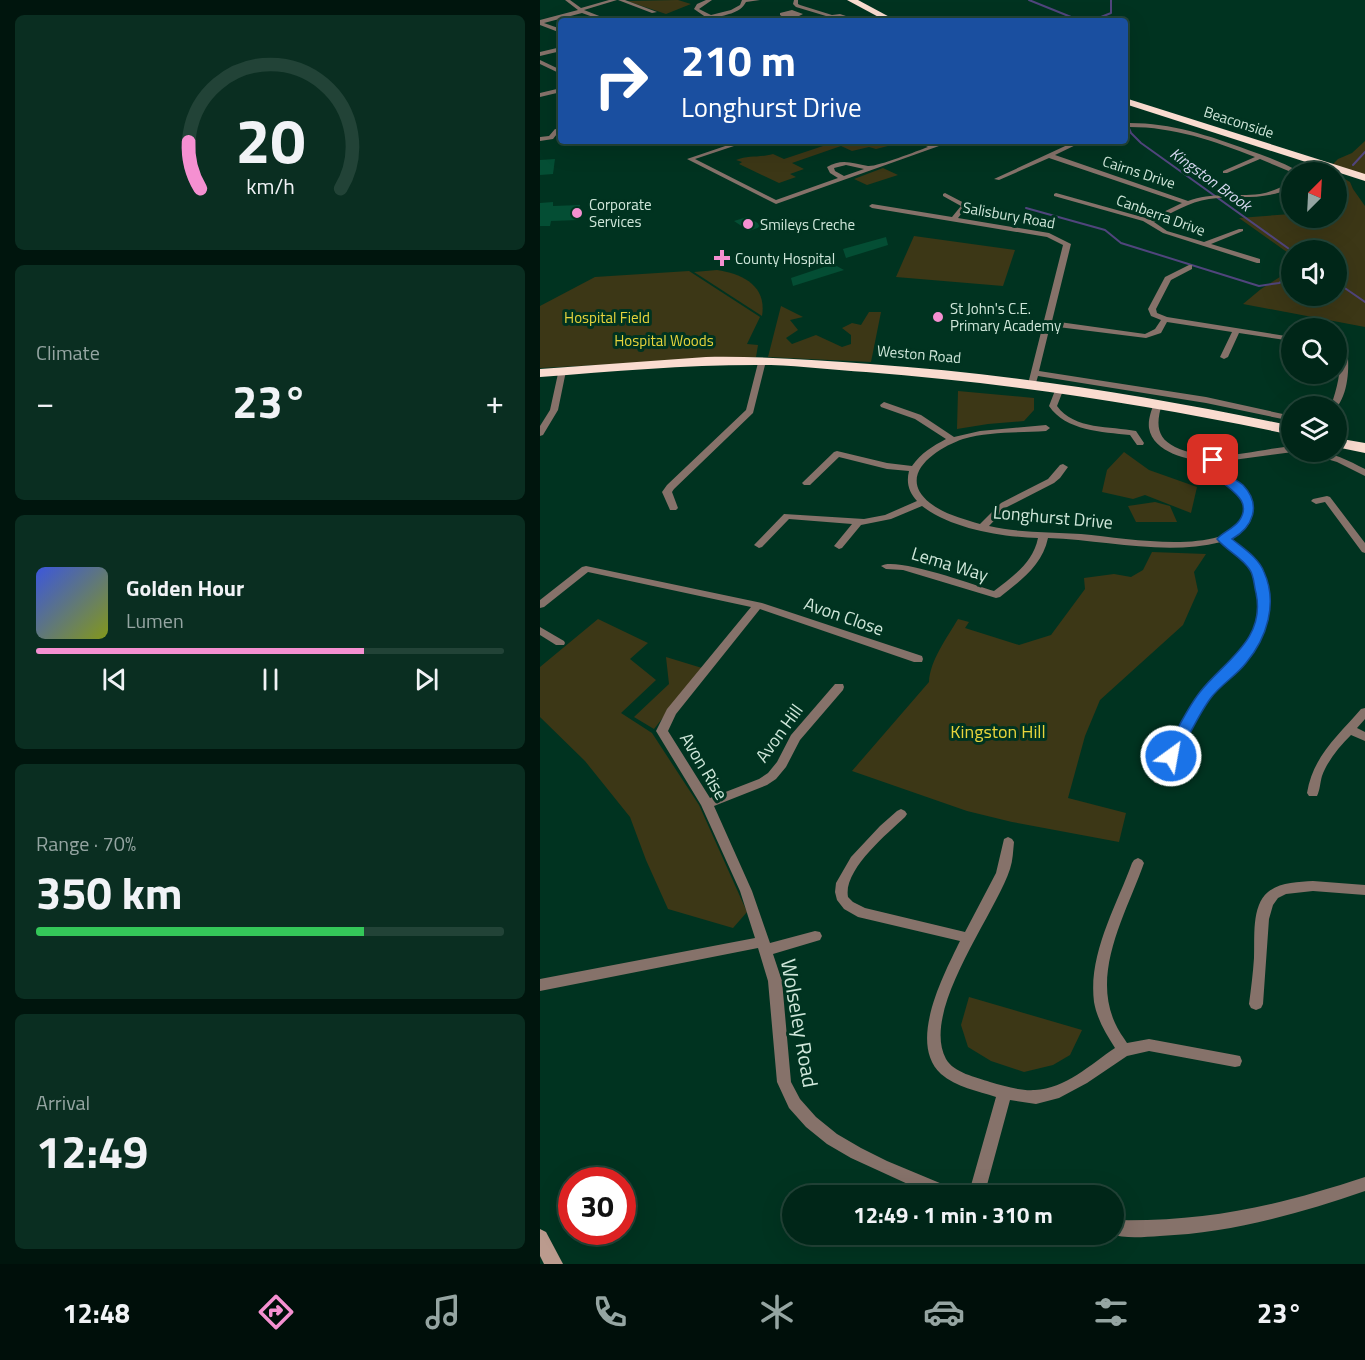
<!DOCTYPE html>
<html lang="en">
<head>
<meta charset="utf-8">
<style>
  body { margin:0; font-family:"Titillium Web",sans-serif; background:#0a2e21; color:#f1f3f6; height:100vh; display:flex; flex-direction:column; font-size:22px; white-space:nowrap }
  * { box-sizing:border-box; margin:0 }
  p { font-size:20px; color:#95a5a2 }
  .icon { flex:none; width:33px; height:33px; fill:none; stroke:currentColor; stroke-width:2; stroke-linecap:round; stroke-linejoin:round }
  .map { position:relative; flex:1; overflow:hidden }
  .panel { display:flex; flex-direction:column; gap:15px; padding:15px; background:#00150d; width:540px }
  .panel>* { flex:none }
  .banner { position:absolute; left:18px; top:18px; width:570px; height:126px; border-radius:6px; box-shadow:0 6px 24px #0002,0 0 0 2px #224337; background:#1a4fa0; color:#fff; overflow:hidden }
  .needle { width:39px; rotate:24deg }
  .buttons { position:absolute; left:741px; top:162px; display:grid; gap:12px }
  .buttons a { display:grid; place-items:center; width:66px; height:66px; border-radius:50%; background:#002618; box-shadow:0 6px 24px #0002,0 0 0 2px #224337; font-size:30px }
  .speed { position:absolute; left:18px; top:1167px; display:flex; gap:12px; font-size:30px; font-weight:700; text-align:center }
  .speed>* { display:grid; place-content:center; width:78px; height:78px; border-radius:50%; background:#002618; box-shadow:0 6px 24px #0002,0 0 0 2px #224337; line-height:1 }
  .speed .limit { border:9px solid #d22; background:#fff; color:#111 }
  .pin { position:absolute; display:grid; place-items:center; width:51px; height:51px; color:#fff; margin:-26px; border-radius:12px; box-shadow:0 3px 9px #0006 }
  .me { position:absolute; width:66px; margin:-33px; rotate:32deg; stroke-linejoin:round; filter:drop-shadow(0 0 4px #0008) }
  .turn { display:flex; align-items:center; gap:21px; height:126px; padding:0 24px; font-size:27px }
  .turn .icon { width:78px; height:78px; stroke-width:2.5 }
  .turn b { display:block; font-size:42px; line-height:51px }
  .big { font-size:45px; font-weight:700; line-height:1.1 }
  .panel .card { flex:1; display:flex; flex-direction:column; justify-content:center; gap:9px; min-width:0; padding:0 21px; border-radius:9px; background:#0a2e21 }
  .panel .dial { align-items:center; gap:0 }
  .dial svg { height:156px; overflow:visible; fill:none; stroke:#224337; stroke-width:7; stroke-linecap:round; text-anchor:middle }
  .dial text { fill:#f1f3f6; stroke:none }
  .song { display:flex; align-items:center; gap:18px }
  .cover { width:72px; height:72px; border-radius:9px; background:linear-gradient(135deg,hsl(230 70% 55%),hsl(70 70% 35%)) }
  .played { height:6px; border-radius:3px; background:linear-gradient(90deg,#f590d1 70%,#224337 70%) }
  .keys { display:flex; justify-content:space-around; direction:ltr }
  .heat { display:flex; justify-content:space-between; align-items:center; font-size:33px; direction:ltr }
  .charge { height:9px; border-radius:4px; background:linear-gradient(90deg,#34c759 70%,#224337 0) }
  .trip { position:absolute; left:242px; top:1185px; width:342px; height:60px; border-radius:30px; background:#002618; box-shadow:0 6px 24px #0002,0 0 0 2px #224337; font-weight:700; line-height:60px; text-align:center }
  .dock { display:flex; height:96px; justify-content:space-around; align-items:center; background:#000f0a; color:#95a5a2 }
  .dock .icon { width:42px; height:42px }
  .dock .selected { color:#f590d1 }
  .dock b { font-size:27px; color:#f1f3f6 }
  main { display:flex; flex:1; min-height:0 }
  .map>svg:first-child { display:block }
  .green { fill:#3c3716 }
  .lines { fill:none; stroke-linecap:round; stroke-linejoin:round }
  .stream { stroke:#50457d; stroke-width:2 }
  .building { fill:#044e34 }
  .street { fill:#86726a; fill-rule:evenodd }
  .secondary { fill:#bb9b8e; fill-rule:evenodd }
  .highway { fill:#fadcd0; fill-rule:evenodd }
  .route { fill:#1a73e8; stroke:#114b97; stroke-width:1.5 }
  .poi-dot { fill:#f590d1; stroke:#003320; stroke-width:2 }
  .labels { text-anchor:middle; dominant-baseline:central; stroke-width:6; stroke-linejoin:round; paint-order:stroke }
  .far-street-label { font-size:15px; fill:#cfe7da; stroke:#003320 }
  .far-poi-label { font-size:15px; fill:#cfe7da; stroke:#003320; text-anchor:start }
  .far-park-label { font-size:15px; fill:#e8d53c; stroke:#003320 }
  .far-water-label { font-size:16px; font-style:italic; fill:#d6d8f0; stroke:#003320 }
  .street-label { font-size:18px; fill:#cfe7da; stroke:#003320 }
  .park-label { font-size:18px; fill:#e8d53c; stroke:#003320 }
  .near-street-label { font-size:21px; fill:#cfe7da; stroke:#003320 }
</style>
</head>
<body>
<main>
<section class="panel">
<div class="card dial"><svg viewBox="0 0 100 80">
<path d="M14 69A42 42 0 1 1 86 69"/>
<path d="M14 69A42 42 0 0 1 8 45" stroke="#f590d1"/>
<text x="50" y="56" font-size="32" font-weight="700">20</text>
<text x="50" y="72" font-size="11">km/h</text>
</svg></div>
<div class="card"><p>Climate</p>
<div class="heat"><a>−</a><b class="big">23°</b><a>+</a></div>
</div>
<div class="card">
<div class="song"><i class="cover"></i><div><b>Golden Hour</b><p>Lumen</p></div></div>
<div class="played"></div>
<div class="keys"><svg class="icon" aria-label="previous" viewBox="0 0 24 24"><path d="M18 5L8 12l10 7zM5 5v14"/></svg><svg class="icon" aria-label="pause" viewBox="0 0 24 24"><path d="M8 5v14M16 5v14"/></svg><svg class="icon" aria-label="next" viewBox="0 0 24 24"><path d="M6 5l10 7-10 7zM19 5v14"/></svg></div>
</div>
<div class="card"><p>Range · 70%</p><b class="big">350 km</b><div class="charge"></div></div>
<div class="card"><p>Arrival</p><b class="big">12:49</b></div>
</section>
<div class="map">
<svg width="825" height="1264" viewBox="0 0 825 1264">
  <rect width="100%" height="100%" fill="#003320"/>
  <!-- green -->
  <g class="green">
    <path d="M138 0 151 4 126 14 87 1Z"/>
    <path d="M289 141H338L348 146 336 149 329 147 312 151 301 146 252 163 264 169 250 174 256 177 239 183 199 164 202 162 196 160C209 155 219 158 233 154L244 159 292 143Z"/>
    <path d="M825 141V175L792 165 798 159 812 153Z"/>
    <path d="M343 168 358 175 327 185 314 179Z"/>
    <path d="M803 178 810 182 813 189 825 206V327L703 304 721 289 751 270 752 296H796V250H752L751 255 699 218 751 214 752 218H796L797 197 801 195Z"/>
    <path d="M374 236 475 250 463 286 356 277Z"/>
    <path d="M177 270C203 274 227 286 222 316L154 272Z"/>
    <path d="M149 271 220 317 207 344 218 345 216 357 0 368V306L55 277Z"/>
    <path d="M241 306 263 317 250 320 258 330 246 338 252 344 276 335 302 347 311 344V335L302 328 312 323 321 325 329 312H341L331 362 228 357Z"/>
    <path d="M418 391 494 398V410L484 421 448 424 417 429Z"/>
    <path d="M584 452 609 470 657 487 651 513 605 495 593 499 562 492 567 470Z"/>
    <path d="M615 502 630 506 637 522H596L588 506Z"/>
    <path d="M612 552 666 554 654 572 658 591 643 625 560 700 545 736 528 798 586 813 579 842 472 822 427 811 312 771 389 682C390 660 407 638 418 619L429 622 425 628 479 645 511 635 545 589 544 578 574 574 591 577 603 570Z"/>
    <path d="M58 619 108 643 90 659 116 680 81 713 112 733 159 805 207 912 193 928 128 909 106 860 90 817 45 761 0 717V667Z"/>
    <path d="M126 657 162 668 114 729 94 717 129 684Z"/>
    <path d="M429 997 542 1030 530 1055 513 1065 484 1072 451 1061 428 1047 421 1025Z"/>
  </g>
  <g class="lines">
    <!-- stream -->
    <g class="stream">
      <path d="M489 0 541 21"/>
      <path d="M551 21 571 13V0"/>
      <path d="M585 119 591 133 601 143 752 251"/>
      <path d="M813 165 825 152"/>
      <path d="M486 208 565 230 581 243 719 286 739 283 752 276"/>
      <path d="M796 282 825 302"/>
    </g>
  </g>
  <!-- building -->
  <g class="building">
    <path d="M15 159 13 174 0 175V160Z"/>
    <path d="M13 202V206L40 205 38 220 11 221 10 226H0V203Z"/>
    <path d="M207 217 223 226 209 231 194 221Z"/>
    <path d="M346 237 348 245 306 258 303 249Z"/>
    <path d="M293 264 304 270 253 286 251 278Z"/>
  </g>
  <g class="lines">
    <!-- street -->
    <g class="street">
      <path d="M25 0H30L41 8 69 0H77L44 10 72 21H64L42 13 4 23 21 29V33L0 25V20L38 10Z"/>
      <path d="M78 0H85L117 12 112 13Z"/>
      <path d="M166 0H172L159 9 171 15 191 10 200 5 202 0H220L206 2C200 14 184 15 173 18V21H167V18L154 9 157 4Z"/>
      <path d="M254 0H258V4L260 5 292 15 300 14 321 21C313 21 307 18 300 17 290 16 279 21 268 21L286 16 256 7 253 4Z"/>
      <path d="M252 10 263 14 249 21H242L246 19 240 15V13Z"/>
      <path d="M211 19H228L231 21H208Z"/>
      <path d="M21 47V51L0 56V52Z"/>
      <path d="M0 60 21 70V74L0 64Z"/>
      <path d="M21 88V92L0 97V93Z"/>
      <path d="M585 123C628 122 668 135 708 150 726 156 744 163 760 172H751L720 159 687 173H683V171L715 157C672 140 631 126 585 127Z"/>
      <path d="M15 129 20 130 13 139 0 141V137L9 136Z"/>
      <path d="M200 141H209L155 159 236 200 298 178 290 173 287 167C301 158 313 163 328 166 337 167 377 151 388 147L376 141H384L394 145 404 141H413L236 204 147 159ZM306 165 324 169 304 176 295 171 294 168Z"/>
      <path d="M536 141H544L515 155 648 201C672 192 695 197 720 194 731 192 741 187 752 183V188C719 202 701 194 669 199 649 202 632 213 614 222L627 231 664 242 699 229H703V231L671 244 720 259V263H717L623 233 603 221 514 196V194L516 193 609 219 642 203 509 158 459 180 454 179Z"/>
      <path d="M787 165 789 166V168L781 172H774Z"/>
      <path d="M405 193 428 205 418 218 509 233 531 244 512 321 605 334 615 329 621 320 611 316 608 309 625 277 649 265H652V269L631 280 616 309 617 313 627 317 752 337V341L699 333 688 357 684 359 680 357 692 332 627 322 621 333 606 338 510 326 499 371 666 397 752 416V421L666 403 498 376 495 386H489L488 384 523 245 507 237 332 208 329 206 332 204 412 217 421 206 403 196V194Z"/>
      <path d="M796 345 807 350C810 367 808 395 796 408V406H791C797 388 802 370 799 351L796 350Z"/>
      <path d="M219 359H225L226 361 213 413 134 489 132 492 138 508 136 510H130L122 492 127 485 206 410Z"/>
      <path d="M19 369H25L26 371 18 410 3 435 0 436V426L10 410Z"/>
      <path d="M520 385 524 388 517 406C534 430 571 426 596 431L604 443 603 445H597L590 435C562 432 526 431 509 406L516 388Z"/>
      <path d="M618 401 622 404C616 423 616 438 635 447 673 465 713 450 752 446L753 452 678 462C688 481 719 490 712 516 710 527 700 535 690 540L709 555 723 571 729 600 724 630 719 642 705 663 669 697 623 783H615L613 780 661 692 697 657 709 641 714 630 719 600 713 572 703 559 681 542C625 556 565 540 508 538 502 566 480 581 460 597L456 598 363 570 346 569 341 566C354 556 435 585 454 591 473 576 493 563 498 538 462 537 412 529 382 506L351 519 321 525 302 548 299 549 294 546 312 524 249 519 222 547 219 548 214 545 244 514 324 519 345 515 377 501C369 492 366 483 369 471L347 469 299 457 270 485H264L262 483 294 452 297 451 347 463 372 466C381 453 393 446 406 439L375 419 341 407 340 405 344 402 381 415 414 437 440 431 506 425 510 428 506 431C479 433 450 431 423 439 397 448 355 475 390 503 404 514 423 519 440 524L461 503 508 479 520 465 523 464 528 467 520 478 514 483 467 507 449 526C479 533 510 532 541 534 581 538 640 548 678 537 690 534 702 525 703 513 707 490 678 480 669 462 649 460 613 453 609 428 608 420 611 411 614 404Z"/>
      <path d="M769 452C789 450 807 460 825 469V476L797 462 770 454Z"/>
      <path d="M787 496 790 497 825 543V553L822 552 785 502 776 504 771 501 773 499Z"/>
      <path d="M46 566 222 603 382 656 383 659 382 662H374L220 609 136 714 128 731 170 798 219 779 228 773 237 762 251 735 295 684H303L304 687 303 690 260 740 246 767 236 779 227 785 174 806 212 891 230 943 275 931 280 932 282 936 280 940 233 954 242 981 251 1082 260 1099 276 1117 297 1134 321 1148 347 1161 419 1191 422 1196H394L311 1158 287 1144 266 1127 249 1108 237 1082 228 981 218 948 0 991V979L215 938 200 891 161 805 116 731 127 709 211 607 48 572 4 607 0 608V600L42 567Z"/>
      <path d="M0 627 24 641 25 643 24 645H16L0 635Z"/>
      <path d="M825 708V719L817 728 825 732V741L811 735C799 747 788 760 782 776 780 783 780 790 777 796H769L767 793C773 756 798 736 821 709Z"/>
      <path d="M361 809 365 811 367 814 365 817C347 834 303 870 308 897L313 902 325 908 425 932 456 873 464 839 468 837 472 839 474 842C473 851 473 860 470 869 455 915 380 1011 406 1059 414 1073 436 1077 450 1082 464 1086 480 1091 495 1090 525 1089 551 1064 575 1048 566 1034 557 1019 554 1002 548 954 576 907 592 863L594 860 598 858 602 860 604 863C587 912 551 971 575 1023 578 1030 583 1037 587 1043L609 1039 695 1055 700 1056 702 1061 700 1066 695 1067 609 1051 587 1056 547 1083 519 1098 496 1104 470 1100 444 1196H428L456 1097C438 1091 416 1087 401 1074 367 1043 404 974 420 941L318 917 304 909 297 900 295 892 296 883 311 857 340 826 357 811Z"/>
      <path d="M773 881 825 885V895L773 891 746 894 738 898 733 905 729 919 723 1004 721 1008 716 1010 711 1008 709 1004C711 989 713 973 714 958 715 938 711 906 728 892 740 882 758 882 773 881Z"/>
      <path d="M825 1177V1191C758 1214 691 1233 620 1236 604 1237 585 1239 570 1234H573V1220C666 1222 737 1206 825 1177Z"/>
    </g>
    <!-- secondary -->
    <path class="secondary" d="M0 1229 6 1232 23 1264H4L0 1256Z"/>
    <!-- highway -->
    <g class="highway">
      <path d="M307 0H318L357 21H346Z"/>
      <path d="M585 98 825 174V181L585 104Z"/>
      <path d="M166 357C221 356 275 360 330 364 472 374 612 396 752 426V435C611 405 469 383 326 372 294 370 263 366 231 365 154 364 77 371 0 377V369Z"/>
      <path d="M796 438 825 443V453L796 447Z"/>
    </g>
  </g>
  <!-- route -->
  <path class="route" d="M673 457 677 458C680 462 681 467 684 471 689 477 697 480 703 485 722 505 713 527 692 539 703 548 719 558 724 572 738 603 727 638 706 663 696 676 680 685 670 699 657 717 647 740 636 760H625L623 756C635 735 645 711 660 692 684 661 726 640 716 593 714 586 714 576 710 570 702 557 687 551 677 539 683 532 693 529 699 521 715 498 684 488 673 473 671 470 669 464 667 460Z"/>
  <!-- markers -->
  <g class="poi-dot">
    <circle cx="37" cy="213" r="6"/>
    <circle cx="208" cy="224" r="6"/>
    <path d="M179 249h6v6h6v6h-6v6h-6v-6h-6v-6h6z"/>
    <circle cx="398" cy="317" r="6"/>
  </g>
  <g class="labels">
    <!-- far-street labels -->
    <g class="far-street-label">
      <text transform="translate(699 122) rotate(18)">Beaconside</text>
      <text transform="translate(599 172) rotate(18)">Cairns Drive</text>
      <text transform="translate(469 215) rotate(10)">Salisbury Road</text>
      <text transform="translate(621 215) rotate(20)">Canberra Drive</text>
      <text transform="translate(379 354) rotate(5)">Weston Road</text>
    </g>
    <!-- far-poi labels -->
    <g class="far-poi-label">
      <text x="49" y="204">Corporate<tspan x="49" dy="17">Services</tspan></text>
      <text x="220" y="224">Smileys Creche</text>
      <text x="195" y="258">County Hospital</text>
      <text x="410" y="308">St John's C.E.<tspan x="410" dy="17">Primary Academy</tspan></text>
    </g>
    <!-- far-park labels -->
    <g class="far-park-label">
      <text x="67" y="317">Hospital Field</text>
      <text x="124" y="340">Hospital Woods</text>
    </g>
    <!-- far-water labels -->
    <g class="far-water-label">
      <text transform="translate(671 179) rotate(36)">Kingston Brook</text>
    </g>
    <!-- street labels -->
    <g class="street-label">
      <text transform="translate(513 517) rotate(5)">Longhurst Drive</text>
      <text transform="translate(410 564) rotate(17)">Lema Way</text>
      <text transform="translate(304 616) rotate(19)">Avon Close</text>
      <text transform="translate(239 733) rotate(-54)">Avon Hill</text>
      <text transform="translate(164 766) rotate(59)">Avon Rise</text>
    </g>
    <!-- park labels -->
    <g class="park-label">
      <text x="458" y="731">Kingston Hill</text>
    </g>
    <!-- near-street labels -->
    <g class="near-street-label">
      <text transform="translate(260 1023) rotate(80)">Wolseley Road</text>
    </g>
  </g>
</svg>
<div class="buttons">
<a><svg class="needle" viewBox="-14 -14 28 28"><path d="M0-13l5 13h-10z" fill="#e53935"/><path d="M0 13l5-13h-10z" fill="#95a5a2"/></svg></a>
<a><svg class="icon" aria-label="sound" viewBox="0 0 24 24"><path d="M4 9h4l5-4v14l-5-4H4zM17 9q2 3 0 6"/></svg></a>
<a><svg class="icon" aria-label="search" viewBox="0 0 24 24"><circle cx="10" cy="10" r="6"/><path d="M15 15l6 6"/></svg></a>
<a><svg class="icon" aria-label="layers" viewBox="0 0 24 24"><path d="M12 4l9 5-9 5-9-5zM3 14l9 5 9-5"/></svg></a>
</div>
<div class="speed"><div class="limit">30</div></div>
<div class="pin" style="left:673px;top:460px;background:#d93025"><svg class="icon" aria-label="arrive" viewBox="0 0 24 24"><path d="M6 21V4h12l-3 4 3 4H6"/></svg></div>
<svg class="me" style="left:631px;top:756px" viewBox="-20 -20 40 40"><circle r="17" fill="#1a73e8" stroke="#fff" stroke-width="3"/><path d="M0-11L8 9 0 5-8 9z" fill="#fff"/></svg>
<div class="trip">12:49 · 1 min · 310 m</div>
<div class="banner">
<div class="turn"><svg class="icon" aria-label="right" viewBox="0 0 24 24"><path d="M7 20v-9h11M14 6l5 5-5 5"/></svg><div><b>210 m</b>Longhurst Drive</div></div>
</div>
</div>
</main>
<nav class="dock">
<b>12:48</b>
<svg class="icon selected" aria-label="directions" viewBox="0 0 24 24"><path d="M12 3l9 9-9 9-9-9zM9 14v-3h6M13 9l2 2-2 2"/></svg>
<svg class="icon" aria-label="music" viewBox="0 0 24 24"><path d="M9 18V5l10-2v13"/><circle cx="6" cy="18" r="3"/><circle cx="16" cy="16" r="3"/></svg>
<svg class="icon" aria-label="phone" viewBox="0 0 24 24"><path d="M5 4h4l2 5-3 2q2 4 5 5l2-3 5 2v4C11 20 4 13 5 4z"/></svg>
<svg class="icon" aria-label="climate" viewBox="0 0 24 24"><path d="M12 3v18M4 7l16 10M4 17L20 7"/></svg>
<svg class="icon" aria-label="car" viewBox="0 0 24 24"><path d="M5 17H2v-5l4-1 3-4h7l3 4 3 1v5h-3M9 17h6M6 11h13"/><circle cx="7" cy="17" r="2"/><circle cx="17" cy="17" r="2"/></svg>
<svg class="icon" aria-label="filters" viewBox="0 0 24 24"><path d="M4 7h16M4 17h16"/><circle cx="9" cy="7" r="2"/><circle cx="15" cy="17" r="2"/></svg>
<b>23°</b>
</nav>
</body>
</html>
